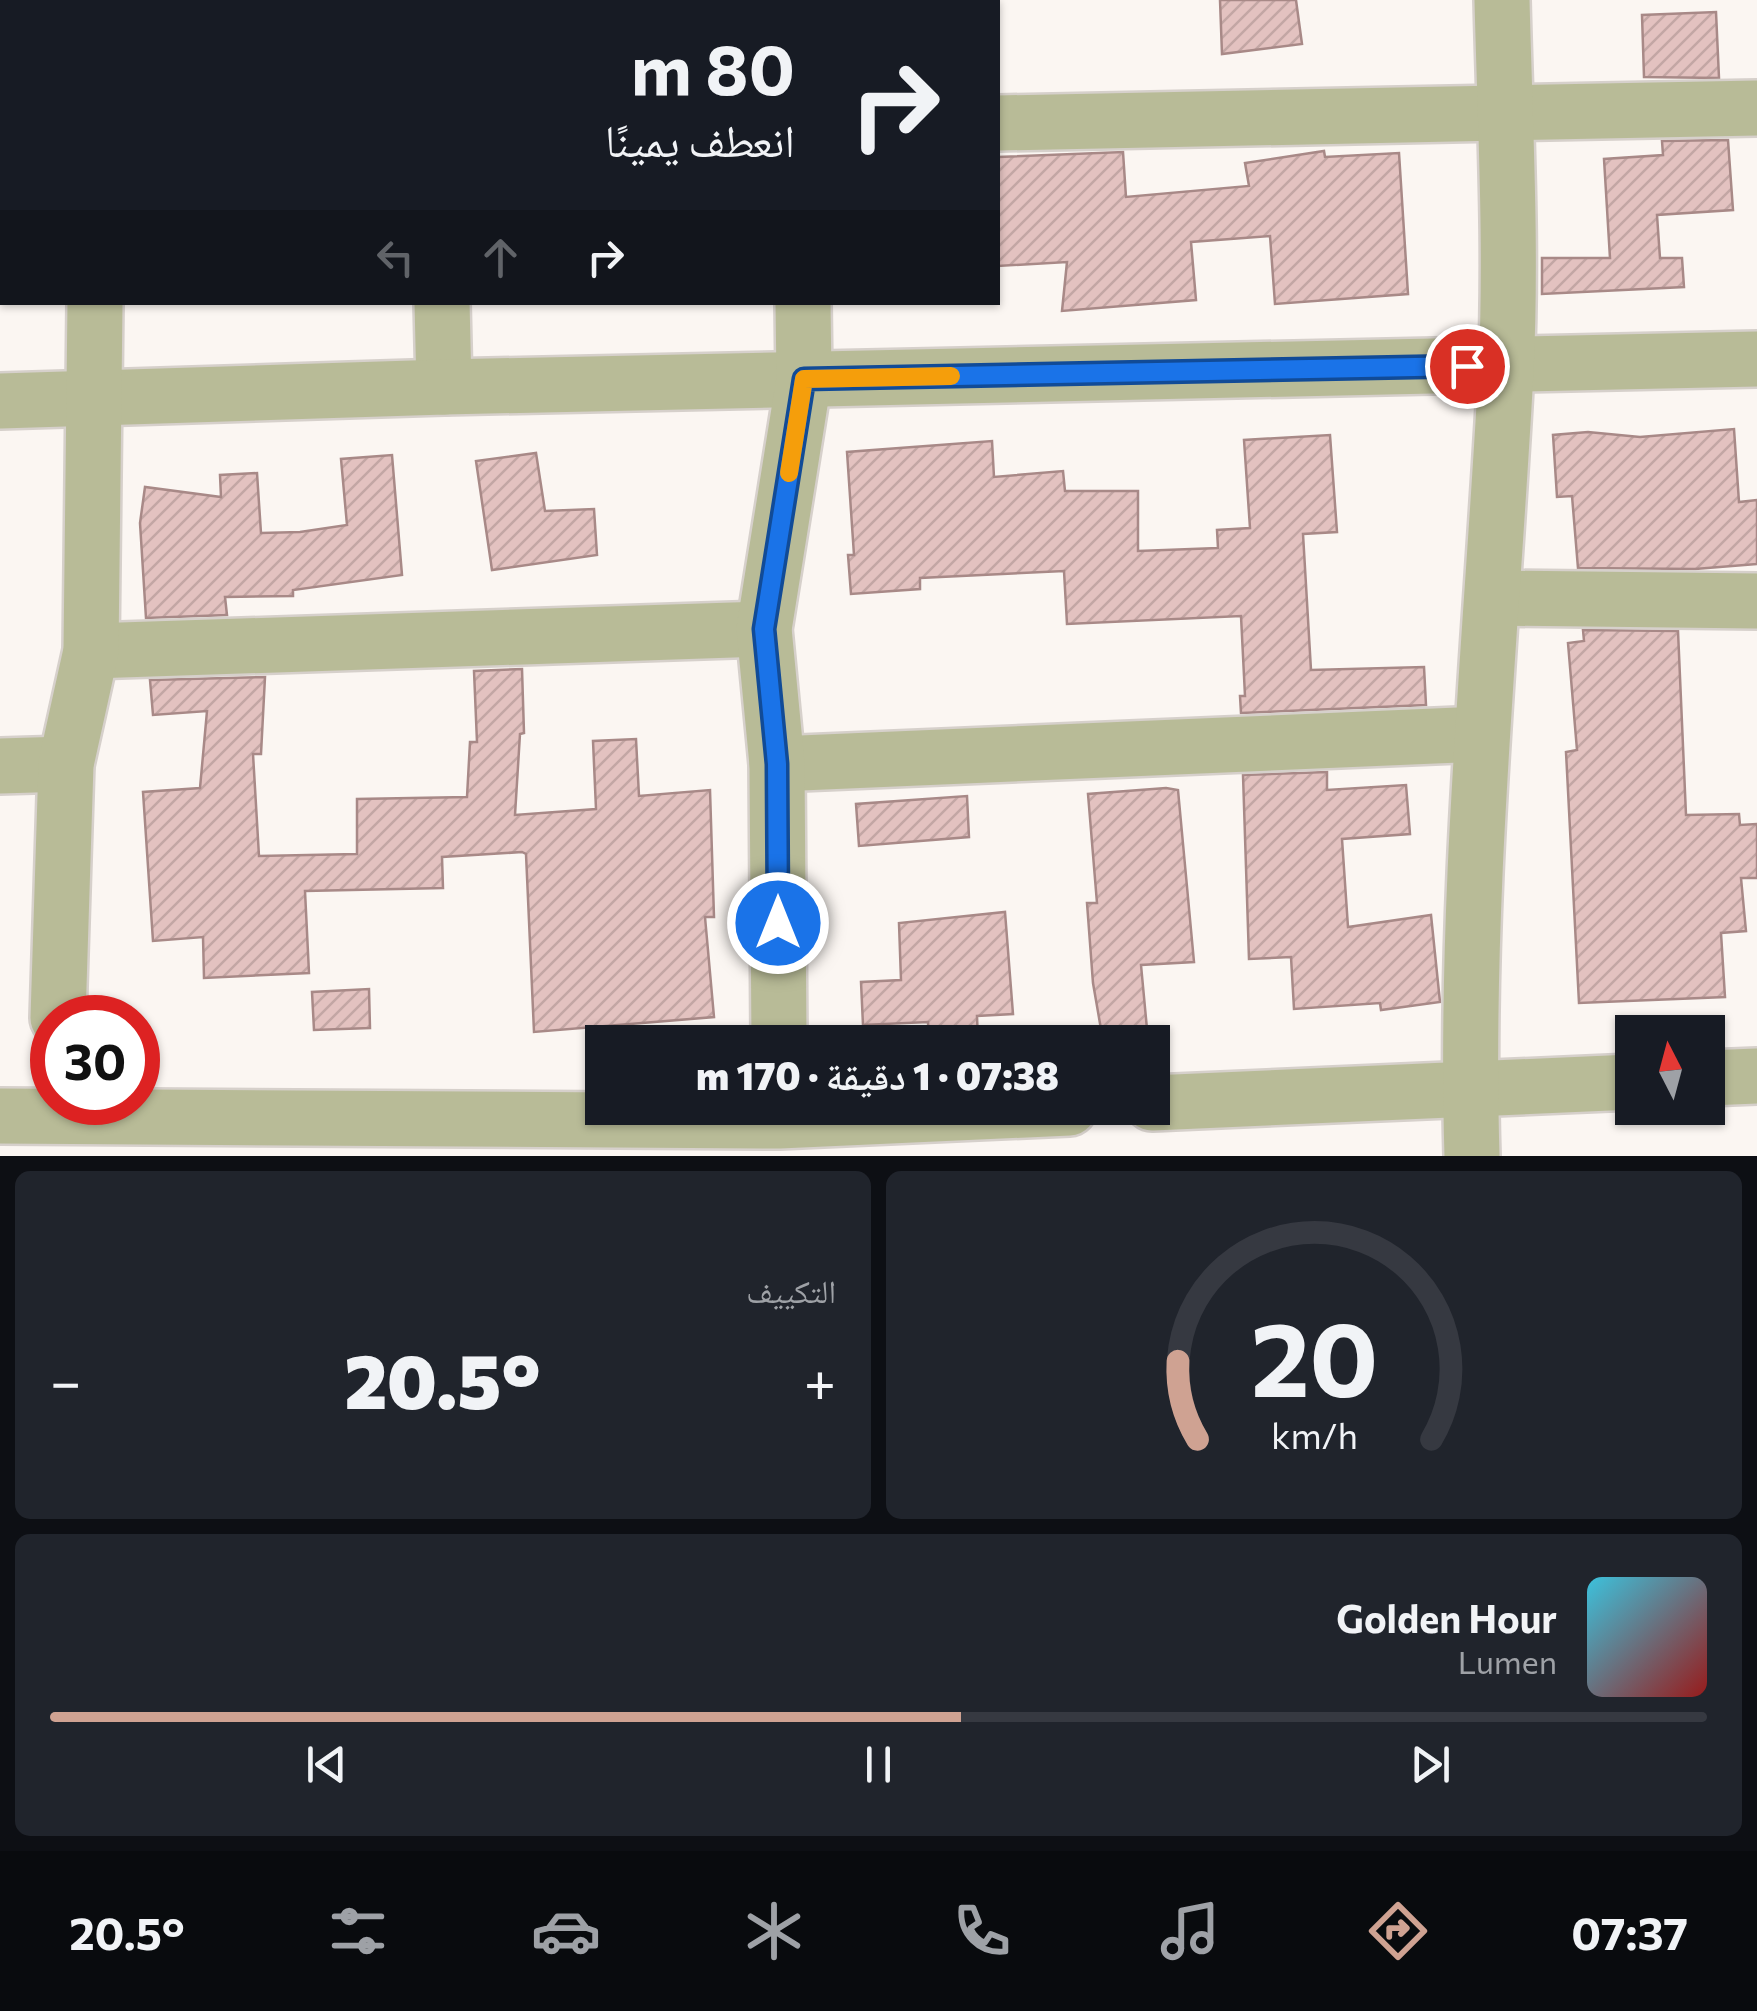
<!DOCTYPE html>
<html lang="ar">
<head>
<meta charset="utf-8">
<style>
  body { margin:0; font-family:Commissioner,"Noto Naskh Arabic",sans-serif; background:#20242c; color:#f1f3f6; direction:rtl; height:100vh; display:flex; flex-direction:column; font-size:38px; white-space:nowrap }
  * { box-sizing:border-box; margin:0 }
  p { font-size:32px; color:#9ea1a6 }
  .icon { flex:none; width:55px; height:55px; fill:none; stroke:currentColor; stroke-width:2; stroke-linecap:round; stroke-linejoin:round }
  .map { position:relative; height:1156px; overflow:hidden; direction:ltr }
  .drawer { display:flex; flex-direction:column; gap:15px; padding:15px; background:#0d0f14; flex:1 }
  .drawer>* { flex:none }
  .banner { position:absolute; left:0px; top:0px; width:1000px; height:305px; box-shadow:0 2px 8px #0004; direction:rtl; background:#171b24; color:#f1f3f6; overflow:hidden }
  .needle { width:65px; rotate:354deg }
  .tools { position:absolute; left:1615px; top:1015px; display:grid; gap:20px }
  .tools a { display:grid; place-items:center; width:110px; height:110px; border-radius:0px; background:#171b24; box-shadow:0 2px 8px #0004; font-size:50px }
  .speed { position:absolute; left:30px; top:995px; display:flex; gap:20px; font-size:50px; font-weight:700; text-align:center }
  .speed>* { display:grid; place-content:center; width:130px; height:130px; border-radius:50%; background:#171b24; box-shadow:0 2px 8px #0004; line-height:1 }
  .speed .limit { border:15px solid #d22; background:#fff; color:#111 }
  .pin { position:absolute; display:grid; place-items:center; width:85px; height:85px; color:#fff; margin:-42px; border:5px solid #fff; border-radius:50%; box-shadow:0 2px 10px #0007 }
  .me { position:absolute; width:110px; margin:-55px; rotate:0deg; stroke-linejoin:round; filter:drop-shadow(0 0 8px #0008) }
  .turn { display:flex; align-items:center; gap:35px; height:210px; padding:0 40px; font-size:45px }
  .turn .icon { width:130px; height:130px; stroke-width:2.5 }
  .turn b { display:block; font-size:70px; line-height:85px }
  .lanes { display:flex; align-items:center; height:95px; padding:0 40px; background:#0003; justify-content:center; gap:50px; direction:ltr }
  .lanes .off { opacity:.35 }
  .big { font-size:75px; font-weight:800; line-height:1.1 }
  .drawer .widget { flex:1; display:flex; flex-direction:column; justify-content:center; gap:15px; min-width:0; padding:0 35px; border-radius:15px; background:#20242c }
  .drawer .dial { align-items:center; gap:0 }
  .dial svg { height:260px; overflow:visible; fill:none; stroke:#363941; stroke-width:7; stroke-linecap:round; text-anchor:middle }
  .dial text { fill:#f1f3f6; stroke:none }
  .song { display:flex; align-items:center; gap:30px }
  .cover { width:120px; height:120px; border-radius:15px; background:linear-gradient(135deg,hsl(190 70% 55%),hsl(0 70% 35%)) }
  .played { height:10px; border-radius:5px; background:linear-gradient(90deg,#cfa292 55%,#363941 55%) }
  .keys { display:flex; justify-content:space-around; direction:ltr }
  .heat { display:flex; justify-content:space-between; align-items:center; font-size:55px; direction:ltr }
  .drawer .tiles { flex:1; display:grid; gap:15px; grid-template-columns:1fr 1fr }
  .widget:last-child { grid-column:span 2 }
  .trip { position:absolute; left:585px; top:1025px; width:585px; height:100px; border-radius:0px; background:#171b24; box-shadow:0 2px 8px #0004; font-weight:800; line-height:100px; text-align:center; direction:rtl }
  .menu { display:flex; height:160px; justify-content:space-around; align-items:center; background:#090b0e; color:#9ea1a6 }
  .menu .icon { width:70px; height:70px }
  .menu .active { color:#cfa292 }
  .menu b { font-size:45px; color:#f1f3f6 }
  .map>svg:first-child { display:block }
  .building { fill:url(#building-hatch); stroke:#a88987; stroke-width:2.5 }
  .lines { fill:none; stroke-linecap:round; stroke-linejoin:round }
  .minor-casing { stroke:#d6d0cb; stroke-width:60 }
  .minor { stroke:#b8bb97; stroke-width:55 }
  .route-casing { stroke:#114b97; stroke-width:25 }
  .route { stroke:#1a73e8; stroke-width:18 }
  .slow { stroke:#f59e0b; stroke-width:18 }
</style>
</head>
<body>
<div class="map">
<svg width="1757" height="1156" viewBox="0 0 1757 1156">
  <defs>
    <pattern id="building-hatch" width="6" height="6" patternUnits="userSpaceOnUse" patternTransform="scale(2.5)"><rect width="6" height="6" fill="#e3c2c0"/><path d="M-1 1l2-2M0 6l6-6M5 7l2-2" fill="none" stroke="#c3a6a4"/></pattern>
  </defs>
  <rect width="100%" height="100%" fill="#fbf6f2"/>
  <!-- building -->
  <g class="building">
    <path d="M1220 0H1296L1302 44 1222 54Z"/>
    <path d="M1716 12 1719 78 1644 77 1642 15Z"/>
    <path d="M1728 140 1733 210 1657 215 1660 258H1682L1684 287 1542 294V258H1610L1604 159 1663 155 1662 141Z"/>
    <path d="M1324 151 1325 157 1399 153 1408 294 1275 304 1270 236 1191 242 1196 300 1062 311 1067 262 998 266V157L1123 152 1126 197 1249 186 1245 163Z"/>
    <path d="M1734 429 1739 502 1757 500V564L1695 569 1578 568 1572 496 1557 497 1553 435 1588 432 1640 437Z"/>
    <path d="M1330 435 1337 532 1303 534 1311 670 1424 667 1426 705 1241 713 1240 696H1245L1241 616 1067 624 1064 571 920 578V589L851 594 848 555H854L847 452 992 441 994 477 1063 471 1065 491H1138V551L1218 548 1217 530 1250 528 1244 440Z"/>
    <path d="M536 453 545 511 594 509 597 555 492 570 476 461Z"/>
    <path d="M392 455 402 575 293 590V596L225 597 227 615 146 618 140 523 145 487 221 497 220 475 257 473 261 533 300 532 347 525 341 459Z"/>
    <path d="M1583 630 1678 631 1686 815 1739 814 1740 825 1757 824V878H1741L1746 931 1721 933 1725 997 1579 1003 1566 752 1577 750 1568 643 1584 641Z"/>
    <path d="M522 669 524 733 520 734 515 815 596 809 593 741 636 739 639 796 710 790 714 917H705L714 1017 534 1032 526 854 522 852 442 857 443 888 305 891 309 973 204 978 203 937 153 941 143 792 200 788 207 711 153 715 150 680 265 677 261 754H253L259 856 357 854V799L467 797 470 742H477L474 671Z"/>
    <path d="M1327 772V790L1406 785 1410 834 1342 839 1348 927 1431 915 1440 1002 1381 1010 1380 1003 1294 1009 1291 957 1249 959 1243 775Z"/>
    <path d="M1166 788 1178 790 1194 962 1141 965 1147 1029 1102 1035 1093 983 1087 903H1097L1088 794Z"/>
    <path d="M967 796 969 837 859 846 856 804Z"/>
    <path d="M1005 912 1013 1014 977 1016 978 1042H929L928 1022 863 1025 861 982 901 980 899 923Z"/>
    <path d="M369 989 370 1028 314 1030 312 992Z"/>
  </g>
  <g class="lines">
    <!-- minor casing -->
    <g class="minor-casing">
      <g id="minor">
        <path d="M91 0V2"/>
        <path d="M434 0V2"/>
        <path d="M797 0V2"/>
        <path d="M0 14H2"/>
        <path d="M998 123 1757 108"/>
        <path d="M442 302 444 387"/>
        <path d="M0 401 444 387 1757 359"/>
        <path d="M1492 598 1757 601"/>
        <path d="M91 651 764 629"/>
        <path d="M777 764 1482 734"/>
        <path d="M0 766 66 764"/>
        <path d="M58 1018 66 764 91 651 95 302"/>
        <path d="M779 1042 777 764 764 629 804 379 803 302"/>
        <path d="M1708 1078 1757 1076"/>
        <path d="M1152 1103 1632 1082"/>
        <path d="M0 1116 779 1121 1069 1108"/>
        <path d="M1472 1156C1464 894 1492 632 1506 371 1512 248 1505 123 1502 0"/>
      </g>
    </g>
    <!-- minor -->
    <use href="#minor" class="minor"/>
  </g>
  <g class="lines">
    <!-- route casing -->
    <g class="route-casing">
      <path id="route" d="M778 923 777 764 764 629 804 379 1467 366"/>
    </g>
    <!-- route -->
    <use href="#route" class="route"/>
    <!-- slow -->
    <path class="slow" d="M789 473 804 379 951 376"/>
  </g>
</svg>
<div class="tools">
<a><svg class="needle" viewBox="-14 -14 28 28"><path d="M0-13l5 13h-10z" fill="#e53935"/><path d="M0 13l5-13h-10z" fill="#9ea1a6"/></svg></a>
</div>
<div class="speed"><div class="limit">30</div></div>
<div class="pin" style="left:1467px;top:366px;background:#d93025"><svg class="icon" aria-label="arrive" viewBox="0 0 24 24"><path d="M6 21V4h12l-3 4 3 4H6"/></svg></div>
<svg class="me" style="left:778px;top:923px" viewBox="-20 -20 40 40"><circle r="17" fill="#1a73e8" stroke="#fff" stroke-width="3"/><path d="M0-11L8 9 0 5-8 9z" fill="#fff"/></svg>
<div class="trip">07:38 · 1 دقيقة · 170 m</div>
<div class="banner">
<div class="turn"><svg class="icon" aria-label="right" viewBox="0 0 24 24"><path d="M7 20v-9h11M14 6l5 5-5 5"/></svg><div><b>80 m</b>انعطف يمينًا</div></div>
<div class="lanes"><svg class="icon off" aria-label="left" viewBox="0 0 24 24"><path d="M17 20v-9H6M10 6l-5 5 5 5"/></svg><svg class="icon off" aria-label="ahead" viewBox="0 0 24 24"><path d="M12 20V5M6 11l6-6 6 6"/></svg><svg class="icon" aria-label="right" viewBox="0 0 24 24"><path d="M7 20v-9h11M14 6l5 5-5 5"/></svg></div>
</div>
</div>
<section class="drawer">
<div class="tiles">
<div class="widget dial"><svg viewBox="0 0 100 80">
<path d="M14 69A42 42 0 1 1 86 69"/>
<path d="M14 69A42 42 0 0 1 8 45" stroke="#cfa292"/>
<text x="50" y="56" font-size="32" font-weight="700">20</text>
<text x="50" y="72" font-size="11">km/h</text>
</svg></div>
<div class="widget"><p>التكييف</p>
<div class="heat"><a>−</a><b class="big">20.5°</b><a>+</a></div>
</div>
<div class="widget">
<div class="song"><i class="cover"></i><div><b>Golden Hour</b><p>Lumen</p></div></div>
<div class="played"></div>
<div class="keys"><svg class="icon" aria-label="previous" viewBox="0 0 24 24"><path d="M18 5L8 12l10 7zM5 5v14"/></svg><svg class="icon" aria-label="pause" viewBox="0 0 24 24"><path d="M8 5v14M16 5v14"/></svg><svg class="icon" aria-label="next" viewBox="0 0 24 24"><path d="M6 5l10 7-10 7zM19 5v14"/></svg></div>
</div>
</div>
</section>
<nav class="menu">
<b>07:37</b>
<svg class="icon active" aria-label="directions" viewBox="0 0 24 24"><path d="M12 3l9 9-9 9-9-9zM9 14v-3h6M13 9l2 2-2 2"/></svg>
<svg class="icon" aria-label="music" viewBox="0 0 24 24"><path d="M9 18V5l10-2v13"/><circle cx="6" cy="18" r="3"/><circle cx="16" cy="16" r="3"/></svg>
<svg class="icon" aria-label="phone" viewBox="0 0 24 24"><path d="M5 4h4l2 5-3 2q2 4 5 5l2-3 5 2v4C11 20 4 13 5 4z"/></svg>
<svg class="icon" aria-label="climate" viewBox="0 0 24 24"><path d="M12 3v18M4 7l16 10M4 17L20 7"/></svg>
<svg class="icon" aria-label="car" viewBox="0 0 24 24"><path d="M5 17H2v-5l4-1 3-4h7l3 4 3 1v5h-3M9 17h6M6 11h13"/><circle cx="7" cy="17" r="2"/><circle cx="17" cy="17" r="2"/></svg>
<svg class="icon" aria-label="filters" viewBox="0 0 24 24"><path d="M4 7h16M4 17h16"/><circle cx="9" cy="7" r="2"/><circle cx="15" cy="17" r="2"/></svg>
<b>20.5°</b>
</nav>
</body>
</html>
